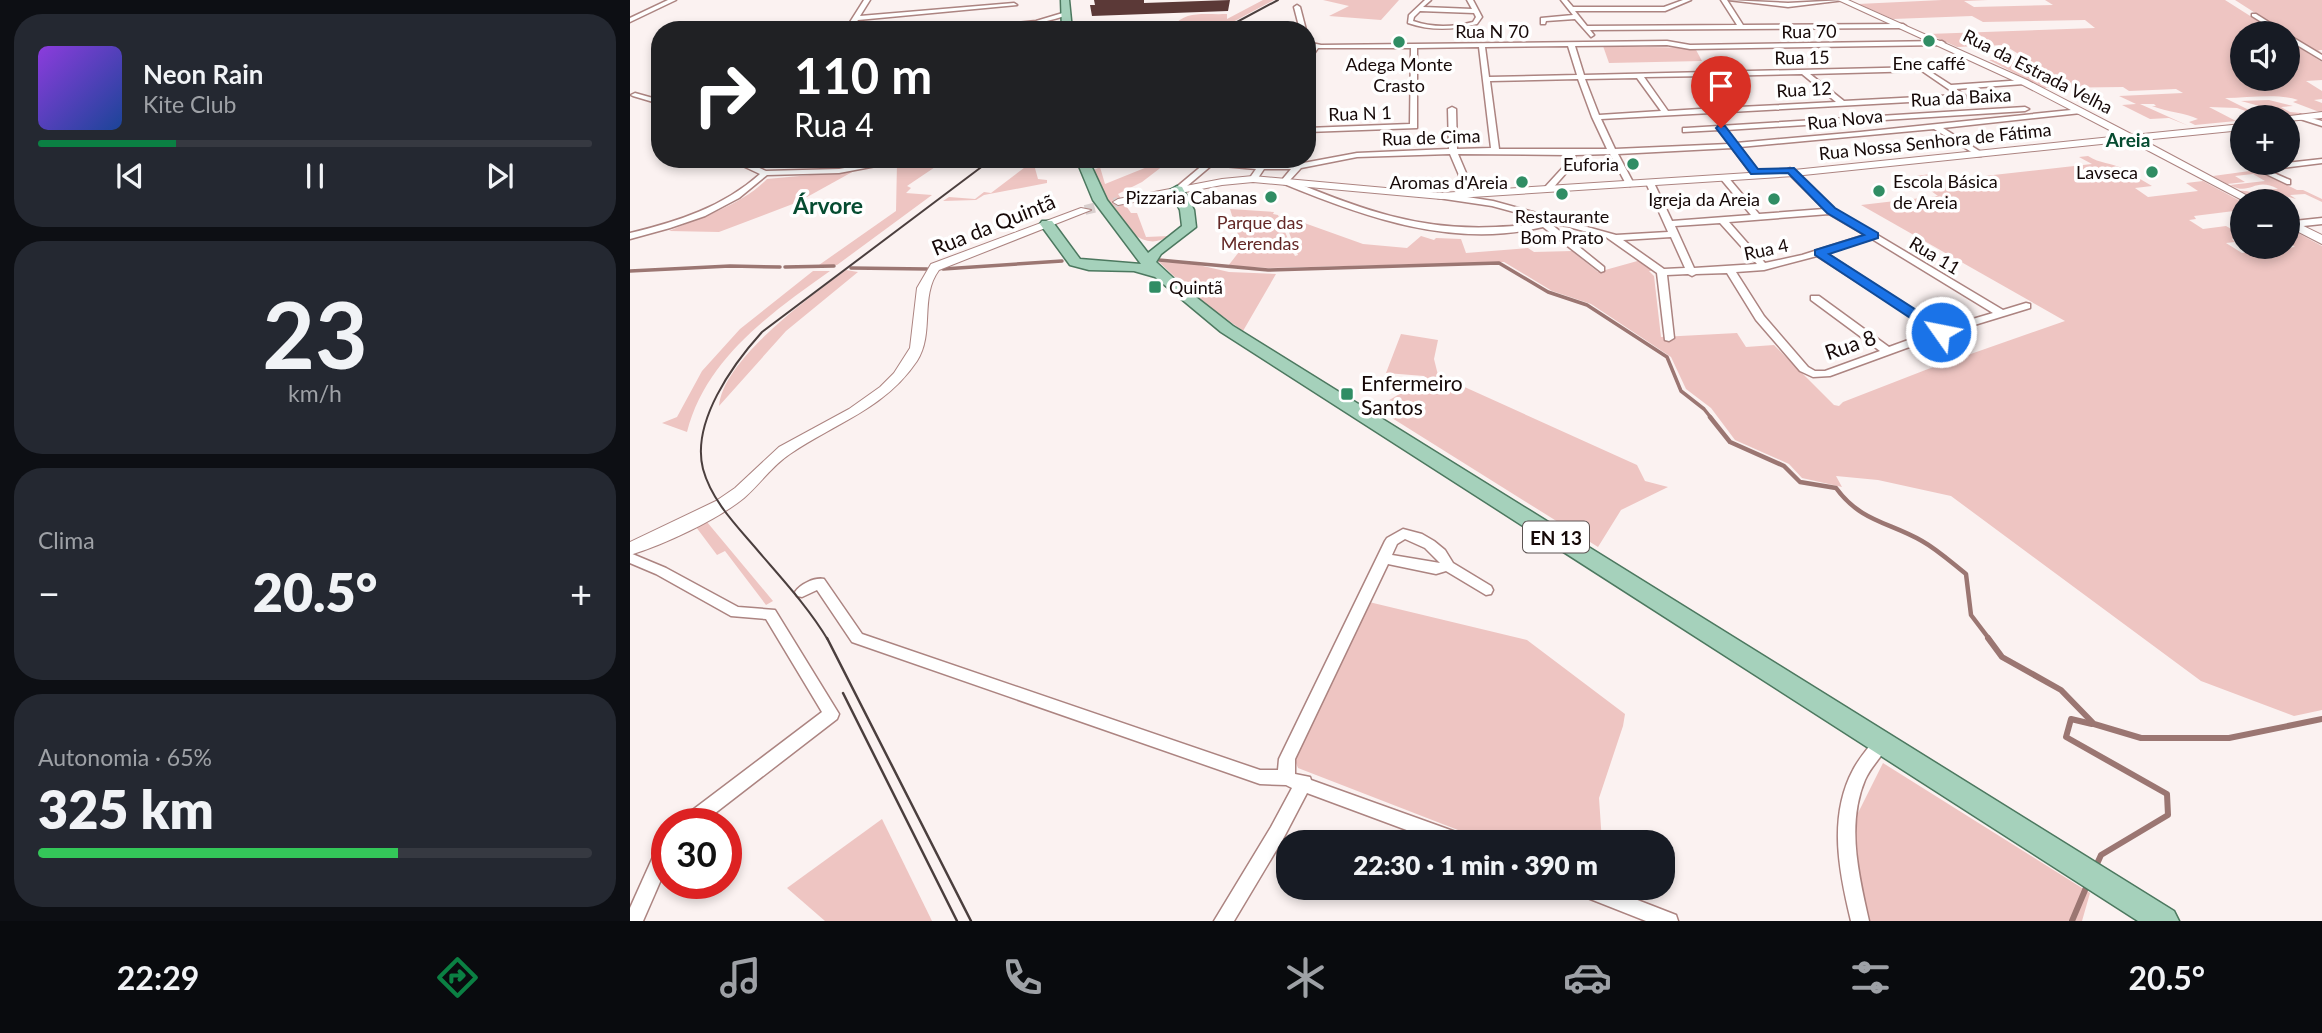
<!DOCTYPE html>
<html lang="pt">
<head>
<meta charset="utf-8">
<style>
  body { margin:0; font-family:Lato,sans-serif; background:#242831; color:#f1f3f6; height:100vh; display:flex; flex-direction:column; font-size:26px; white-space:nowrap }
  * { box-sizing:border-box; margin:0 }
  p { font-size:23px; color:#9ea1a6 }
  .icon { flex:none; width:38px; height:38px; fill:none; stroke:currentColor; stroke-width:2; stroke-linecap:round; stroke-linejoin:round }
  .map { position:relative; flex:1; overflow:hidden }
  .sheet { display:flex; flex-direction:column; gap:14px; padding:14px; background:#0d0f14; width:630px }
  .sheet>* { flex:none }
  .banner { position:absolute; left:21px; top:21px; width:665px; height:147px; border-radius:28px; box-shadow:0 4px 10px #0003; background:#202124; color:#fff; overflow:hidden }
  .fabs { position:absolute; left:1600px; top:21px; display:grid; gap:14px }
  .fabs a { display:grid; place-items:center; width:70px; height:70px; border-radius:50%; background:#171b24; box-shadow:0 4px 10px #0003; font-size:35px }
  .speed { position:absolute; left:21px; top:808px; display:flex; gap:14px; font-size:35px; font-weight:700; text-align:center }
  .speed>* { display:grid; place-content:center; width:91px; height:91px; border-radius:50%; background:#171b24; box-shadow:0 4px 10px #0003; line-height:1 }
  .speed .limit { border:10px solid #d22; background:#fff; color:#111 }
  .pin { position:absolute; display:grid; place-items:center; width:60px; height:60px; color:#fff; margin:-72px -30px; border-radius:50% 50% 50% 0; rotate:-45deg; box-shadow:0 0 7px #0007 }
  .pin .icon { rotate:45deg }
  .me { position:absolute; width:77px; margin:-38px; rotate:303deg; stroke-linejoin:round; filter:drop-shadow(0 0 5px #0008) }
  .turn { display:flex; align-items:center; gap:24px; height:147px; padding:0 28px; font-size:32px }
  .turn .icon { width:91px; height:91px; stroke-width:2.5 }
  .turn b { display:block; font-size:49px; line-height:60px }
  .big { font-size:52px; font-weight:800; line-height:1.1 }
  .sheet .widget { flex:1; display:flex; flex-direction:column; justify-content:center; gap:10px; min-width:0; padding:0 24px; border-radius:28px; background:#242831 }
  .sheet .dial { align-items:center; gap:0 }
  .dial b { font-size:91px; line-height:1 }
  .song { display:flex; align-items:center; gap:21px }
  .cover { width:84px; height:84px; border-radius:10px; background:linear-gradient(135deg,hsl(270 70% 55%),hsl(220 70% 35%)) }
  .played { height:7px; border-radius:4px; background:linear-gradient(90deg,#0b8043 25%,#363941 25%) }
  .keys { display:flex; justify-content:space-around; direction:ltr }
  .heat { display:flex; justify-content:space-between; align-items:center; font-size:38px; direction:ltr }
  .charge { height:10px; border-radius:5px; background:linear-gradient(90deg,#34c759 65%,#363941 0) }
  .trip { position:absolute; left:646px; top:830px; width:399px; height:70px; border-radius:28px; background:#171b24; box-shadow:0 4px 10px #0003; font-weight:800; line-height:70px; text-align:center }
  .tabs { display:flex; height:112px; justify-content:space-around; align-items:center; background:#090b0e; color:#9ea1a6 }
  .tabs .icon { width:49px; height:49px }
  .tabs .active { color:#0b8043 }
  .tabs b { font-size:32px; color:#f1f3f6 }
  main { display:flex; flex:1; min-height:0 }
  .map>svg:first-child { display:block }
  .green { fill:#eec5c2 }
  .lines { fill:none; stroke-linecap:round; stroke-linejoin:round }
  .stream-far2 { stroke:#9b7672; stroke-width:3.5 }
  .stream-far1 { stroke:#9b7672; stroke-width:4.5 }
  .stream { stroke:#9b7672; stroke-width:6 }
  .building { fill:#5b3937 }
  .secondary-tunnel { stroke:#d9cfce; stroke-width:10; stroke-dasharray:10 5; stroke-linecap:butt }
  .street-casing { stroke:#ac8481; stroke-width:3 }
  .secondary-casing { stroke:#ac8481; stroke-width:2 }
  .primary-casing { stroke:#4c785f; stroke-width:3 }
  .street { fill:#fff; fill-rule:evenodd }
  .secondary { fill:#fff; fill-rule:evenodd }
  .primary { fill:#a5d1bb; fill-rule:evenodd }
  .tram-far1 { stroke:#4b3f3e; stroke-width:2 }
  .tram { stroke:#4b3f3e; stroke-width:2.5 }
  .route { fill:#1a73e8; stroke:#114b97; stroke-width:2 }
  .poi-dot { fill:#308d64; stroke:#fff; stroke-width:2.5 }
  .labels { text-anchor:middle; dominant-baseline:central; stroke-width:7; stroke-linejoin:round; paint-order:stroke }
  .far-street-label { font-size:18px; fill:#160908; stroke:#fff }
  .far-poi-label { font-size:18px; fill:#160908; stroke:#fff; text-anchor:end }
  .far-park-label { font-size:18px; fill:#642826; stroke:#fff }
  .far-neighbourhood-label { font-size:19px; font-weight:bold; fill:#054c31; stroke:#fff }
  .shield { fill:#fff; stroke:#5c5352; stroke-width:2 }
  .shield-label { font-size:19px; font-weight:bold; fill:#160908 }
  .street-label { font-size:21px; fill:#160908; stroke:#fff }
  .poi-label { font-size:21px; fill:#160908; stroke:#fff; text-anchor:start }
  .far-district-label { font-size:23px; font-weight:bold; fill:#054c31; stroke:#fff }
</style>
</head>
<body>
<main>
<section class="sheet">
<div class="widget">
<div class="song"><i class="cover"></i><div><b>Neon Rain</b><p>Kite Club</p></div></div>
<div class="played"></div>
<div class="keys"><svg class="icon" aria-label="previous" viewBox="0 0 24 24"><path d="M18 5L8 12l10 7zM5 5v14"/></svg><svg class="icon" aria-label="pause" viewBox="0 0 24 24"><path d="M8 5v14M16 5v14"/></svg><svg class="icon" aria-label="next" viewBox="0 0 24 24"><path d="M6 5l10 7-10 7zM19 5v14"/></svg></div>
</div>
<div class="widget dial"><b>23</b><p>km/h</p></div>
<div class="widget"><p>Clima</p>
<div class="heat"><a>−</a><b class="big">20.5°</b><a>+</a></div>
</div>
<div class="widget"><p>Autonomia · 65%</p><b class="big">325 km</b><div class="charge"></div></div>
</section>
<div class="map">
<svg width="1692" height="921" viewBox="0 0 1692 921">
  <rect width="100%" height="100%" fill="#fbf2f1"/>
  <!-- green -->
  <g class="green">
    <path d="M633 0H644L588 30H535L542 27C557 10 572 15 597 14V19Z"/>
    <path d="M693 0H769L751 20 699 16 719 6Z"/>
    <path d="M1312 0H1358L1334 1 1344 7 1423 5 1415 0H1595L1647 33H1612V79H1657V67L1669 69 1657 64V40L1692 62V80L1676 81 1692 91V99L1684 100 1692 103V113L1663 102 1668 100C1647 93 1619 98 1595 98L1633 117 1607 108 1579 107 1606 121 1565 125 1559 122 1568 119C1556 113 1537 112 1522 106H1526L1524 104H1510L1559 126 1539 118 1520 119 1492 105 1506 104 1489 96 1553 93 1546 89 1499 91 1493 87 1414 88 1359 60 1395 58 1374 45 1327 47 1298 34 1465 28 1455 20 1353 22 1342 16 1263 19 1228 4Z"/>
    <path d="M1605 0H1692V50H1688L1691 52 1683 50Z"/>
    <path d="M973 46 1065 48 1072 61 979 63Z"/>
    <path d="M1639 100 1663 106 1651 107 1660 112 1681 114 1639 117 1632 114 1648 111 1611 101Z"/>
    <path d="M1458 156C1470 164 1481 162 1493 169L1487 170 1500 173 1522 186 1505 188 1518 197 1568 191 1556 183 1573 181 1612 202V216L1604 211 1564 216 1566 219 1559 220 1573 229 1596 226 1612 235V238L1602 239 1605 242 1596 243 1612 253 1665 247 1657 241V233L1666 232 1692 246V710L1664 716 1571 681 1321 496 1248 480 1206 476 1212 487 1172 478 1159 464 1105 440 1081 408 1056 389 1041 357 961 304 922 291 874 262 638 268 598 266 612 248 600 209 644 212 643 214 648 215 658 239 648 246 654 252H663L665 256 668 255 652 215 733 244 777 248 791 236 804 240 806 238 831 239 836 253 898 248 904 252 942 251 968 272 1011 260 1025 271H1019L1024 276 1031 337 1107 333 1116 347 1144 345 1204 405 1209 406 1213 402 1298 369 1435 321 1231 205 1308 196 1290 183 1294 182 1286 176 1300 174 1309 181 1462 164 1449 157Z"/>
    <path d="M537 159H542L512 182 488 194 501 213H507L516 237 539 236C503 260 474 198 464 170L470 167 475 184Z"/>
    <path d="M314 161 277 186 281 188 276 193 302 195 207 265H189L266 211 267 163 273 162V167Z"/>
    <path d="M403 161 408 179 417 180V183L354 195 346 200 313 201 319 197 345 199 354 192 361 193Z"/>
    <path d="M1627 170 1667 190H1673L1692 199V202L1675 194 1660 195 1666 199 1652 195 1638 197 1645 201H1632L1610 191C1619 190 1624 195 1634 194L1628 190 1648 189C1624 176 1621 197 1600 185L1635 181 1623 174 1605 176 1615 182 1597 184 1583 176Z"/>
    <path d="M224 171 168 202 89 232 39 231C71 217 112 205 137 179Z"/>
    <path d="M529 262 560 263 599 272 646 274 613 331 565 296Z"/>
    <path d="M216 270 228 272 156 331 89 406C93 359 180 297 216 270Z"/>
    <path d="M183 271H200C141 313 76 358 57 432L32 423 47 417 72 371 110 329Z"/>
    <path d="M771 334 808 340 804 359 808 375 1007 465 1015 481 1038 487 991 510 968 547 746 408 796 378 794 376 756 373Z"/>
    <path d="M77 522 143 601 136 605 95 551 87 555 66 527Z"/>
    <path d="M739 602 897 640 995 714 993 726 969 798 972 842H859L668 768 664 758Z"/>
    <path d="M1253 763 1460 893 1452 921H1239L1228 867 1225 819Z"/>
    <path d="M252 819 302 921H195L157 888Z"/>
  </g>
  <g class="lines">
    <!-- stream-far2 -->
    <g class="stream-far2">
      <path d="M529 260 638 270 869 263 918 292 957 305 1037 357 1051 391 1074 409 1082 419"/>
      <path d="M155 267 204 266"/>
      <path d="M221 268 297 269"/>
      <path d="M313 269 432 261"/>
      <path d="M0 271 100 266 150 267"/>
    </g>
    <!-- stream-far1 -->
    <path class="stream-far1" d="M1080 417 1100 442 1154 466 1170 482 1206 488C1231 522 1259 522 1292 541 1308 550 1322 563 1336 574L1341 615 1360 640"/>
    <!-- stream -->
    <g class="stream">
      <path d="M1358 638 1372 657 1431 690 1464 724 1511 738H1599L1692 719"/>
      <path d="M1462 724 1441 719 1436 737 1537 794 1538 815 1471 855 1466 866"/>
      <path d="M1442 921 1458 883"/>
    </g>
  </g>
  <!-- building -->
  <path class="building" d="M464 0H514V3L600 0 598 11 462 16 460 5H465Z"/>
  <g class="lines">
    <!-- secondary-tunnel -->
    <path class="secondary-tunnel" d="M455 210 488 202"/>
    <!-- street casing -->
    <g class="street-casing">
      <g id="street">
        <path d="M38 0H46L0 22V18Z"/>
        <path d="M234 0H240L230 16 384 3 387 5 228 20 221 30H215Z"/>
        <path d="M795 0H801L793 7 842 9 837 0H843L852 17 847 24C823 30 801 31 778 23L779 15ZM790 11 844 13 846 17 843 22C823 27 803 28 783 21L784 17Z"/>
        <path d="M931 0H937L943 7H1034L1053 0H1061L1035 11H945L957 26 1107 25 1091 0H1097L1113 25 1273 24 1276 26 1273 28 960 30 964 35 961 37 945 19 916 21 915 24H911V18L943 15Z"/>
        <path d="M1098 0 1158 3 1215 0 1158 7Z"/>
        <path d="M667 5 670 7 676 30H670L664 7Z"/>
        <path d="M436 12 438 15C398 28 362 30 320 30L406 21Z"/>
        <path d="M1622 14H1626L1656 33H1649L1622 16Z"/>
        <path d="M515 27 518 30H498Z"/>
        <path d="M1657 34 1692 55V60L1657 39Z"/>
        <path d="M1037 41 1060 45 1312 41 1315 43 1312 45 1060 49 1037 45 945 46 954 75 1293 67 1321 85 1394 80 1397 82 1394 84 1326 89 1336 96V98L1334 99 971 119 985 149 1099 144 1089 130 1053 132V128H1056L1395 107 1399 109 1395 111 1096 130 1106 143 1230 132 1451 109 1455 111 1451 113 1313 128 1351 152V156H1348L1304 129 1110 147 1131 175 1127 177H1124L1102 148 988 154 1004 184 1000 186 996 184 980 154 945 155 944 164 922 189H919L915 187 936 164 937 155 828 154 845 194 841 197 837 194 820 154 727 157 671 168 660 180C729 209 790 231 866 227 882 226 899 226 914 220L862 206 808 198V194L811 193 863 201 986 235 1038 232 1016 183 1020 181 1024 183 1042 221 1121 215 1090 178 1094 176H1097L1129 214 1194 209 1157 172 1156 170 1160 168 1204 209 1373 310 1396 303 1400 304V308L1315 334 1200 376 1183 377 1170 371 1126 320 1097 273 1066 274 1062 276 1058 274 1037 275 1044 338 1039 341 1035 340 1027 273 976 237 924 223 921 224 974 267V271L971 272 913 227C823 249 734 217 652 183L651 181 661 169H634L626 181H623L619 179 626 169 582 165 550 192 543 190 580 159 632 165 668 164 727 153 819 149 818 109 822 107 826 109 827 149 861 148 849 47 787 48V128L677 132V128L780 124 781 48H688L677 64V56L682 47 677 46V42L691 45ZM938 46 947 75 859 77 855 47ZM1292 71 1327 95 1214 101 1180 74ZM1172 74 1206 102 1109 107 1085 76ZM1079 76 1102 107 1038 111 1014 77ZM1007 78 1031 111 969 115 955 79ZM948 79 962 117 977 149H869L860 81ZM1199 214 1235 235 1172 255 1135 263 1099 222ZM1090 223 1127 264 1064 268 1045 226ZM1041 237 1055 268 1034 269 993 240ZM1242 239 1363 313 1312 328 1196 253ZM1187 256 1303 331 1259 347 1189 296H1181V300L1250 351 1195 371H1185L1178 367 1134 316 1106 272 1134 270Z"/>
        <path d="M5 93 30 100V104L3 96 1 95Z"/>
        <path d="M1670 115 1692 121V126L1670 119Z"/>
        <path d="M98 159H109L136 171 209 169 264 159H283L209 173 137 175 109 198 75 216 40 228 0 239V233C47 222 93 207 130 174Z"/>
        <path d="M1692 159V163L1637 170 1660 180V184H1657L1613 163H1623L1629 166Z"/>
        <path d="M1692 218V224L1664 227 1660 224 1664 221Z"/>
        <path d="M773 529 792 534 804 541 815 550 823 563 861 586 863 590 861 594 856 595 816 571 806 574 758 564 665 759V774L680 777 681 780 837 836 840 842H809L677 793 653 839 604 921H584L641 827 662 788 656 785 630 784 222 642 187 590 172 597 167 596 165 592C170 584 185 577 194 579L232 634 630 770H648L649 759 755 541 757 538ZM775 539 795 548 810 563 762 555 767 544Z"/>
        <path d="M0 553 36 568 108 607 145 610 209 714 207 719 71 824H49L52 818 192 712 136 619 101 616 26 574 0 563Z"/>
        <path d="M1251 736 1257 738 1259 743C1253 756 1241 766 1235 780 1216 825 1229 876 1239 921H1221C1209 872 1198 817 1223 770 1229 758 1238 749 1245 738Z"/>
        <path d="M37 837V866L13 921H0V908L31 839Z"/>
        <path d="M942 887H974L1046 915 1048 921H1016L945 893Z"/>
      </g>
    </g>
    <!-- secondary casing -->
    <g class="secondary-casing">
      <g id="secondary">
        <path d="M1208 0H1218L1397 80 1503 135 1612 124V130L1513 140 1627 201H1614L1500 141 1164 176 811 199 623 182 592 185 488 205 483 202 488 199 592 179 623 176 811 193 1164 170 1491 136 1391 84Z"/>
        <path d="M1692 112V118L1657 121V117H1653Z"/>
        <path d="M451 208 461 210 309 270C289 297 305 333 287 361 255 409 205 423 160 454 142 466 130 484 114 498 87 520 33 545 0 555V542L86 501 105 488 149 447 219 409 250 387 264 373 280 348 287 288 301 264Z"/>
        <path d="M1657 218 1692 235V244L1657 226Z"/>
      </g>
    </g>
    <!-- primary casing -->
    <g class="primary-casing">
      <g id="primary">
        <path d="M431 0H439L442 30H432Z"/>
        <path d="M446 159H458L477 200 518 253 552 226 550 210 540 190 547 186 552 187 564 210 566 227 531 254 526 262 553 287 603 326 1544 911 1549 921H1508L591 332 525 277 504 271 459 270 440 265 410 224 412 221H422L450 259 511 264 463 200Z"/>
      </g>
    </g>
    <!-- street -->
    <use href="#street" class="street"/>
    <!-- secondary -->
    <use href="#secondary" class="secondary"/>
    <!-- primary -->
    <use href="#primary" class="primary"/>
    <!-- tram-far1 -->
    <g class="tram-far1">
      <path d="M592 30 648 0"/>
      <path d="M198 640C179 608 153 580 129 552 108 527 82 502 73 469 61 422 103 364 132 332L362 159"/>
    </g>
    <!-- tram -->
    <g class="tram">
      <path d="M197 638 341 921"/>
      <path d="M213 693 327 921"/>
    </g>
  </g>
  <!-- route -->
  <path class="route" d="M1088 126H1095L1128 169 1164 168 1205 208 1248 233V238L1199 254 1316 329V335H1306L1185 255V250L1234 235 1197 213 1158 173 1121 174 1086 128Z"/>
  <!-- markers -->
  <g class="poi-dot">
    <circle cx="1299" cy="41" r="7"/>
    <circle cx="769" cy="42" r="7"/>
    <circle cx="1003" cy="164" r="7"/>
    <circle cx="1522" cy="172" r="7"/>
    <circle cx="892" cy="182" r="7"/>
    <circle cx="1249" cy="191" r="7"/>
    <circle cx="932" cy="194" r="7"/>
    <circle cx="641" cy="197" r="7"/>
    <circle cx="1144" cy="199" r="7"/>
    <rect x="518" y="280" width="14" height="14" rx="3.5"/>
    <rect x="710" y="387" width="14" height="14" rx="3.5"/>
  </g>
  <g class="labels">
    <!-- far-street labels -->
    <g class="far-street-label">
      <text x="862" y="31">Rua N 70</text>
      <text transform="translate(1179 31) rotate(-1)">Rua 70</text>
      <text transform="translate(1172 57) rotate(-1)">Rua 15</text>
      <text transform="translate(1408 71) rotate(27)">Rua da Estrada Velha</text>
      <text transform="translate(1174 89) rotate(-3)">Rua 12</text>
      <text transform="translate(1331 97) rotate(-3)">Rua da Baixa</text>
      <text transform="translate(730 113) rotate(-2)">Rua N 1</text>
      <text transform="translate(1215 119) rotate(-6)">Rua Nova</text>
      <text transform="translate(801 137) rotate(-2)">Rua de Cima</text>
      <text transform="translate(1305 141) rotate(-6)">Rua Nossa Senhora de Fátima</text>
      <text transform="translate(1136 249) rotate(-12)">Rua 4</text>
      <text transform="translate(1305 255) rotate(31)">Rua 11</text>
    </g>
    <!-- far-poi labels -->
    <g class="far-poi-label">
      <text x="1299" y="63" text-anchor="middle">Ene caffé</text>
      <text x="769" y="64" text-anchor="middle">Adega Monte<tspan x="769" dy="21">Crasto</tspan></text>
      <text x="989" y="164">Euforia</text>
      <text x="1508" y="172">Lavseca</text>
      <text x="1263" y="181" text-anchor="start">Escola Básica<tspan x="1263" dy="21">de Areia</tspan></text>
      <text x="878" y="182">Aromas d'Areia</text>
      <text x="627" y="197">Pizzaria Cabanas</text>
      <text x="1130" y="199">Igreja da Areia</text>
      <text x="932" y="216" text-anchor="middle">Restaurante<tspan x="932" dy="21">Bom Prato</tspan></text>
      <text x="539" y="287" text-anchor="start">Quintã</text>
    </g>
    <!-- far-park labels -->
    <g class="far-park-label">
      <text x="630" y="222">Parque das<tspan x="630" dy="21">Merendas</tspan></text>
    </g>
    <!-- far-neighbourhood labels -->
    <g class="far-neighbourhood-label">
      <text x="1498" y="139">Areia</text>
    </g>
    <!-- shield labels -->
    <rect class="shield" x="893" y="521.5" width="66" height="31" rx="5"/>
    <g class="shield-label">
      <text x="926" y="537">EN 13</text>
    </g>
    <!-- street labels -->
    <g class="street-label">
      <text transform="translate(363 224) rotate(-22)">Rua da Quintã</text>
      <text transform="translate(1220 344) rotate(-19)">Rua 8</text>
    </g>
    <!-- poi labels -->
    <g class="poi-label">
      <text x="731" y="382">Enfermeiro<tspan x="731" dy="24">Santos</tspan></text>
    </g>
    <!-- far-district labels -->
    <g class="far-district-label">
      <text x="198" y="205">Árvore</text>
    </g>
  </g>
</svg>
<div class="fabs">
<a><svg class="icon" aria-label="sound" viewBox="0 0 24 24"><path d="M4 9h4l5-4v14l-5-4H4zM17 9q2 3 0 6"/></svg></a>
<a>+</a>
<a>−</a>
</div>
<div class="speed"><div class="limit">30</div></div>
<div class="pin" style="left:1091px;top:128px;background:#d93025"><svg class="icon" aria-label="arrive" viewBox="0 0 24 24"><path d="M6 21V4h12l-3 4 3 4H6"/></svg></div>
<svg class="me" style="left:1311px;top:332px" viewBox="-20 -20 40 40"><circle r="17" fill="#1a73e8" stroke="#fff" stroke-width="3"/><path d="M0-11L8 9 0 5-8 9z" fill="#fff"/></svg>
<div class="trip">22:30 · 1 min · 390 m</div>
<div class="banner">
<div class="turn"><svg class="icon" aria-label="right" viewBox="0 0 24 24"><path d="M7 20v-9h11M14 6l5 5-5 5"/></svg><div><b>110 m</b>Rua 4</div></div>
</div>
</div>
</main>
<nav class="tabs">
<b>22:29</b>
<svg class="icon active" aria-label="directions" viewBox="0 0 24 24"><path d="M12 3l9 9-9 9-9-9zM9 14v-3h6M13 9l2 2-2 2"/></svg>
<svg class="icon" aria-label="music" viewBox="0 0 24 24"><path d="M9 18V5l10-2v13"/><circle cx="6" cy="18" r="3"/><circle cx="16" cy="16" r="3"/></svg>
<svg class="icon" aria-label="phone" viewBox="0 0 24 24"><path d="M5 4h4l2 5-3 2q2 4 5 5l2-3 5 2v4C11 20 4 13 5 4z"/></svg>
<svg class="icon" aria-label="climate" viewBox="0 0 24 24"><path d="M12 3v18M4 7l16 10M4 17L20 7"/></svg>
<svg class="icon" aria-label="car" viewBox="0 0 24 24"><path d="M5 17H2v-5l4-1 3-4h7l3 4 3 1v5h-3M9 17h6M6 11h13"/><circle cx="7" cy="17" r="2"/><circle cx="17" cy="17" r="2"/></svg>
<svg class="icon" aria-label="filters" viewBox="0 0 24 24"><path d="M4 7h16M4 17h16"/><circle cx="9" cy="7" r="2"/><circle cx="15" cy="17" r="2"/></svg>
<b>20.5°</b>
</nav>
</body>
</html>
